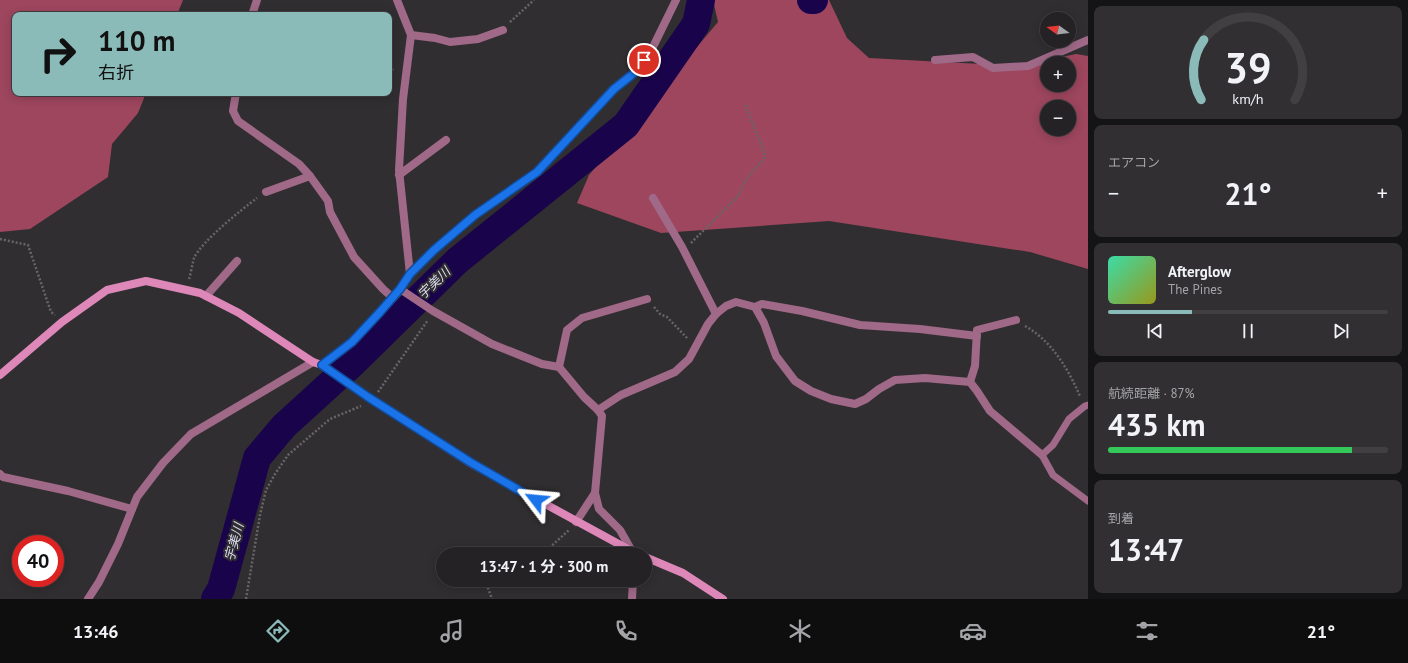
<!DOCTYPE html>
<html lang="ja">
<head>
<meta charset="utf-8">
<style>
  body { margin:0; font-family:"PT Sans","Noto Sans JP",sans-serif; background:#312f32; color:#f1f3f6; height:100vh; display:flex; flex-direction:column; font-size:15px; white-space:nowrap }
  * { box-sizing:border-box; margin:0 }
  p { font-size:13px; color:#a3a4a7 }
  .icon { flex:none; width:22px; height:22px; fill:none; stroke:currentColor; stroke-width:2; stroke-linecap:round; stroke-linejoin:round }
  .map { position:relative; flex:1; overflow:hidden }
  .sheet { display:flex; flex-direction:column; gap:6px; padding:6px; background:#141315; width:320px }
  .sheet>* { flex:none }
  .guide { position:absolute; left:12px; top:12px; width:380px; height:84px; border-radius:8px; box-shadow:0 2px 10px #0003,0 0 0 1px #423f43; background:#8bbbb9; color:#111; overflow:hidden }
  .needle { width:26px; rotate:284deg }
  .buttons { position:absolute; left:1040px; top:12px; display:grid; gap:8px }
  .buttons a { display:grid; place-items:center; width:36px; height:36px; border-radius:50%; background:#252226; box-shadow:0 2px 10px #0003,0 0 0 1px #423f43; font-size:20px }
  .speed { position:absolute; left:12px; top:535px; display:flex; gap:8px; font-size:20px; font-weight:700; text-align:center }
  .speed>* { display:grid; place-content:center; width:52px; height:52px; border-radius:50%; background:#252226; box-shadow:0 2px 10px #0003,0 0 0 1px #423f43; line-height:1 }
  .speed .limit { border:6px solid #d22; background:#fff; color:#111 }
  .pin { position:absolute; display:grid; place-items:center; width:34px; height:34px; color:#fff; margin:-17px; border:2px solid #fff; border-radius:50%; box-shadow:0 1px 4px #0007 }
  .me { position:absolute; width:44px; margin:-22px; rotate:299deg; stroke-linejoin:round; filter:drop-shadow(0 0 3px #0008) }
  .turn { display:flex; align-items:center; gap:14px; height:84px; padding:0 20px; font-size:18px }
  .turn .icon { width:52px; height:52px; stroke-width:2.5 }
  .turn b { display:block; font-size:28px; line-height:34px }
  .big { font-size:30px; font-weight:700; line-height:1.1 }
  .sheet .card { flex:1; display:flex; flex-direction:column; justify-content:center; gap:6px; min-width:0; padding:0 14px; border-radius:8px; background:#312f32 }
  .sheet .dial { align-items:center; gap:0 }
  .dial svg { height:104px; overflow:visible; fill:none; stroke:#423f43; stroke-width:7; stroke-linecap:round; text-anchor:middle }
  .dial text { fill:#f1f3f6; stroke:none }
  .song { display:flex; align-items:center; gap:12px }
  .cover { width:48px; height:48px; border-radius:6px; background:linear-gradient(135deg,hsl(160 70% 55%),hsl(60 70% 35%)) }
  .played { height:4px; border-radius:2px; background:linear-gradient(90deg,#8bbbb9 30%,#423f43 30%) }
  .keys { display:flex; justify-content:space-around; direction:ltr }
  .heat { display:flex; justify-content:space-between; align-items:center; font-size:22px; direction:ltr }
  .charge { height:6px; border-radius:3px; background:linear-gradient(90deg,#34c759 87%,#423f43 0) }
  .trip { position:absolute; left:436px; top:547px; width:216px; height:40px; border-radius:20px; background:#252226; box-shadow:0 2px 10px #0003,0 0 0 1px #423f43; font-weight:700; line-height:40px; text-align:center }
  .dock { display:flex; height:64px; justify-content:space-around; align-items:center; background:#0f0e0f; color:#a3a4a7 }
  .dock .icon { width:28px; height:28px }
  .dock .current { color:#8bbbb9 }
  .dock b { font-size:18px; color:#f1f3f6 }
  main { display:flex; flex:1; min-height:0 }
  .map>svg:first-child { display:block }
  .forest { fill:#9d465e; fill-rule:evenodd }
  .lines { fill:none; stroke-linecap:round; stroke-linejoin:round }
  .river { stroke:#19034b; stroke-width:28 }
  .path { stroke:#686569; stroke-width:2.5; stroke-dasharray:2 2; stroke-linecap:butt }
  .lane { stroke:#9f6987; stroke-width:7 }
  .street { stroke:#9f6987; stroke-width:8 }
  .secondary { stroke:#dd88b9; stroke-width:8 }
  .route-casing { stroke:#114b97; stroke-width:10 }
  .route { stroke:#1a73e8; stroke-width:7 }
  .labels { text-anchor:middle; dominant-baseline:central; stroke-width:4; stroke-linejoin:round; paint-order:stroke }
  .water-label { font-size:13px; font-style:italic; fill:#ddddf3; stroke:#312e32 }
</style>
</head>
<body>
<main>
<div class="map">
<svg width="1088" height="599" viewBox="0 0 1088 599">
  <rect width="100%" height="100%" fill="#312e32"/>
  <!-- forest -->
  <g class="forest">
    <path d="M0 0H183L177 15H15V93H146L138 113 112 144 108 177 30 229 0 232Z"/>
    <path d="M713 0H829L847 38 869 58 1018 66 1076 54 1088 56V269L1030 252 829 221 661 233 577 203 589 175 718 22ZM1047 63H1069V85H1047ZM1047 107H1069V129H1047Z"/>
  </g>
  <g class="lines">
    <!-- river -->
    <g class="river">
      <path d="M811 0H814"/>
      <path d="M215 599 221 589 257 458 284 426 352 364 457 261 626 125 696 24 701 0"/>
    </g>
    <!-- path -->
    <g class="path">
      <path d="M510 22 534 0"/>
      <path d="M389 66 394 71"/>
      <path d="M0 239 28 245 51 312 55 315"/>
      <path d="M691 243 738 196 747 178 764 159 765 154 745 104"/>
      <path d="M189 279C191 273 192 265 194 258 202 241 241 210 257 198"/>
      <path d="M654 307 660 314 667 317 687 338"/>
      <path d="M1025 326C1052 341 1068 369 1080 396"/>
      <path d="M378 392 428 320"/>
      <path d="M539 554 547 550 569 530"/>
      <path d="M485 580 492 599"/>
      <path d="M246 599 260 515 266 490 275 474 288 455 330 419 361 406"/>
    </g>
    <!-- lane -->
    <path class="lane" d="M1088 405 1085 406 1069 419 1053 445 1042 455 1053 475 1088 501"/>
    <!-- street -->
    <g class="street">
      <path d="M397 0 411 35 403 99 399 170 410 274"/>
      <path d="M252 15 257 0"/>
      <path d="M411 35 435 38 450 42 478 39 503 30"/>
      <path d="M935 60 973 57 993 68 1028 66 1088 40"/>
      <path d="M236 93 233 111 238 121 299 164 310 176 328 201 330 212 354 257 383 289 393 298"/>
      <path d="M399 175 446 140"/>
      <path d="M266 192 310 176"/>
      <path d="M653 198 682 247 716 314"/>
      <path d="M400 289 433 311 492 344 542 364 559 367 584 397 598 410 602 416 595 493 576 522"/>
      <path d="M206 296 237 261"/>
      <path d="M755 307 762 304 802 311 860 325 920 329 977 336"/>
      <path d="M322 365 352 342 380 312 400 289 410 274 434 250 475 215 537 172 613 89 638 69 651 51 676 0"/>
      <path d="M559 367 567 330 582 318 647 299"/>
      <path d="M970 382 975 366 977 330 1016 320"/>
      <path d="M598 410 621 395 675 372 689 359 708 324 716 314 726 306 736 302 755 307 764 323 776 356 795 381 811 391 831 399 855 404 866 399 879 389 895 380 925 378 970 382 977 391 990 411 1042 455"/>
      <path d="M0 474 3 477 68 491 132 509"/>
      <path d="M595 493 599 509 620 530 633 553"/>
      <path d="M88 599 99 582 118 544 137 497 163 463 191 434 313 362"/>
      <path d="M632 599 633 580"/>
    </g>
    <!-- secondary -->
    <g class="secondary">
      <path d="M0 375 62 322 107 290 146 281 200 293 239 313 313 362 322 365 368 397 470 463 637 554"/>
      <path d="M645 557 683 573 723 599"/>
    </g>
  </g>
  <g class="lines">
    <!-- route casing -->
    <g class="route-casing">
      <path id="route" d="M536 500 470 462 368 397 322 365 352 342 380 312 400 289 410 274 434 250 475 215 537 172 614 89 638 70 644 60"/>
    </g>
    <!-- route -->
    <use href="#route" class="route"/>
  </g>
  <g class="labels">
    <!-- water labels -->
    <g class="water-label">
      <text transform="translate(434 283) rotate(-44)">宇美川</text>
      <text transform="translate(234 542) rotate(-75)">宇美川</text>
    </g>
  </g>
</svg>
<div class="buttons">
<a><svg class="needle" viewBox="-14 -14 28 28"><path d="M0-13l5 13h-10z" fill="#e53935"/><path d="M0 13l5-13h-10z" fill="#a3a4a7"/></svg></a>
<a>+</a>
<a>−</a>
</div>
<div class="speed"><div class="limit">40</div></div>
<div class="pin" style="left:644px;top:60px;background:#d93025"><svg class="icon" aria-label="arrive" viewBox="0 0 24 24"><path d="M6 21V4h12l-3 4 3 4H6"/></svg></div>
<svg class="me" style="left:536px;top:500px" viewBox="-20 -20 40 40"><path d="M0-17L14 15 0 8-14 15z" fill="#1a73e8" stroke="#fff" stroke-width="4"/></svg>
<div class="trip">13:47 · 1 分 · 300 m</div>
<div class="guide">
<div class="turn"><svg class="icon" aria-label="right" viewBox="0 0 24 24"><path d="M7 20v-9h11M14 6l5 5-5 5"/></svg><div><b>110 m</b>右折</div></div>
</div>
</div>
<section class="sheet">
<div class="card dial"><svg viewBox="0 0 100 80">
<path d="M14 69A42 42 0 1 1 86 69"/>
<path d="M14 69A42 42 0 0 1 16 23" stroke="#8bbbb9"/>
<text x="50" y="56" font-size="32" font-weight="700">39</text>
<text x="50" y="72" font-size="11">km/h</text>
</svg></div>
<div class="card"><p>エアコン</p>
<div class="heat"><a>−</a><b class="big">21°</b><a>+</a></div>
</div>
<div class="card">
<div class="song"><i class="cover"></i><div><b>Afterglow</b><p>The Pines</p></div></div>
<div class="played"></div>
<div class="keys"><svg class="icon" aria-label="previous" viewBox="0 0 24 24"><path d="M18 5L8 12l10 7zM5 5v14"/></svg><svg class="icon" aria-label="pause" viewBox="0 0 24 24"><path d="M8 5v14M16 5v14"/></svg><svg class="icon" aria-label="next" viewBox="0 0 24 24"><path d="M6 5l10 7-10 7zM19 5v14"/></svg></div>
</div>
<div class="card"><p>航続距離 · 87%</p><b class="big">435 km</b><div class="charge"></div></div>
<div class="card"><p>到着</p><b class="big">13:47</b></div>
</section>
</main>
<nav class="dock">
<b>13:46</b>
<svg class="icon current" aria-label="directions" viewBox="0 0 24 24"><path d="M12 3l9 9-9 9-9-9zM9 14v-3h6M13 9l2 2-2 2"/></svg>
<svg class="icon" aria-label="music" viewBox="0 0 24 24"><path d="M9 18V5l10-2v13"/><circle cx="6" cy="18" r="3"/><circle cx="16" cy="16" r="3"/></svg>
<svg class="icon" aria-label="phone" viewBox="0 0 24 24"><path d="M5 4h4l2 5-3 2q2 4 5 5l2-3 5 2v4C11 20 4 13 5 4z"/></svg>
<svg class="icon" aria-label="climate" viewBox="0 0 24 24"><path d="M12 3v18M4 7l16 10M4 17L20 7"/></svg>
<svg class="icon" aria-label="car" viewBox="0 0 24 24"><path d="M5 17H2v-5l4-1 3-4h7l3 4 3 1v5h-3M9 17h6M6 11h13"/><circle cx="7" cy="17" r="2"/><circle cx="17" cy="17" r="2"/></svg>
<svg class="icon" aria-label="filters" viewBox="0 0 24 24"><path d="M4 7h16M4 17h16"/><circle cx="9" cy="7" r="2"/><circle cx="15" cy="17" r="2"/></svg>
<b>21°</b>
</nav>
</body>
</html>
